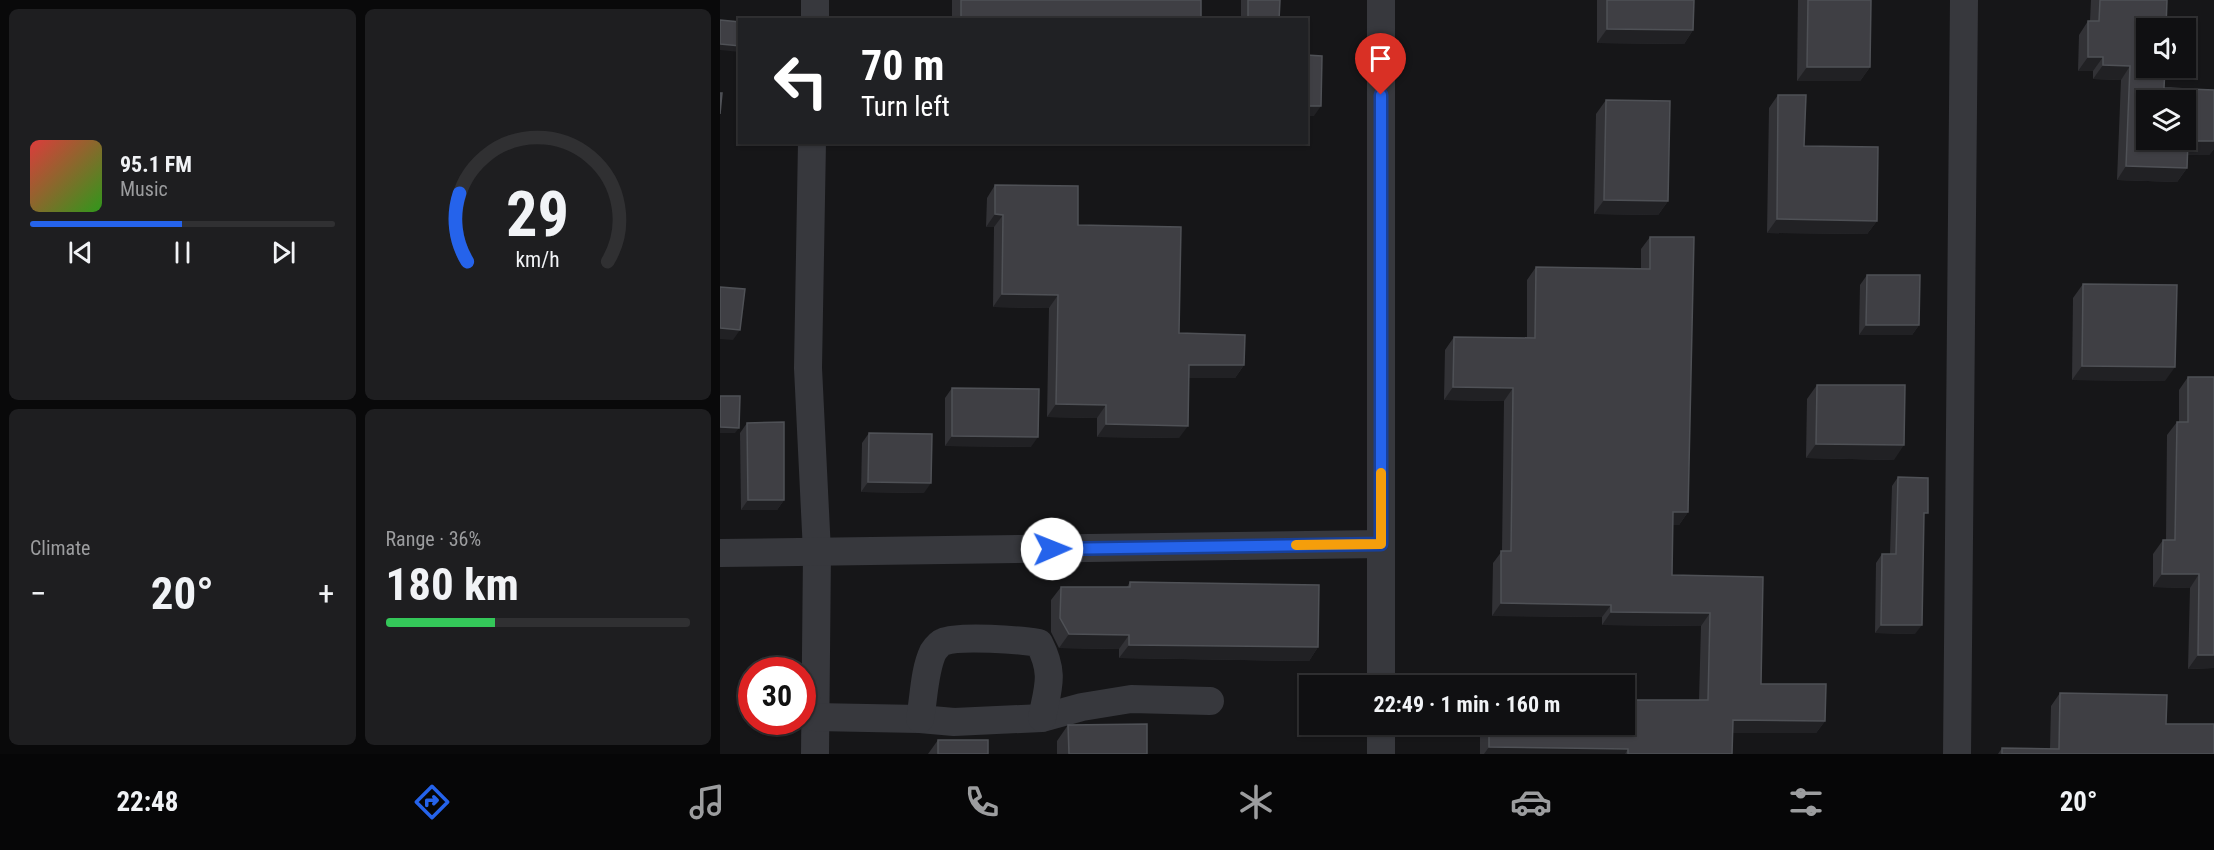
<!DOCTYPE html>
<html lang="en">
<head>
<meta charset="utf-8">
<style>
  body { margin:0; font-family:"Roboto Condensed",sans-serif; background:#1e1e20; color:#f1f3f6; height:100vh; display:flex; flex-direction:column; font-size:22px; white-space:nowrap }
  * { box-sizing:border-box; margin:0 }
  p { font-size:20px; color:#9c9d9f }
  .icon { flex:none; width:33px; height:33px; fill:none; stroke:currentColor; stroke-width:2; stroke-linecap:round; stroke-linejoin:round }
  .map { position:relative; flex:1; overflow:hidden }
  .sheet { display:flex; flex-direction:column; gap:9px; padding:9px; background:#09090a; width:720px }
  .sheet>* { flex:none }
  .top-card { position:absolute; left:18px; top:18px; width:570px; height:126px; border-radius:0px; box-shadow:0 2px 4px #0004,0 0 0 2px #303032; background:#202124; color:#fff; overflow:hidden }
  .controls { position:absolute; left:1416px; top:18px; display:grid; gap:12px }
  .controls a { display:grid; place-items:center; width:60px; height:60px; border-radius:0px; background:#101012; box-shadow:0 2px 4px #0004,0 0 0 2px #303032; font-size:30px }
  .speed { position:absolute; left:18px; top:657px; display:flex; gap:12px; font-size:30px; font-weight:700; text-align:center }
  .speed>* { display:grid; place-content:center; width:78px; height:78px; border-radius:50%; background:#101012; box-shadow:0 2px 4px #0004,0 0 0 2px #303032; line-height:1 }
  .speed .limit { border:9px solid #d22; background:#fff; color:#111 }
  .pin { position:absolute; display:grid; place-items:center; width:51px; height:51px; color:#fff; margin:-62px -26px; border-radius:50% 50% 50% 0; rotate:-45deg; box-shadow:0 0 6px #0007 }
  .pin .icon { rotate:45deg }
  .me { position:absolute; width:66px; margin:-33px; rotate:89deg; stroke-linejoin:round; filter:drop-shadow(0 0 4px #0008) }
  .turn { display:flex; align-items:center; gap:21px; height:126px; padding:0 24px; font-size:27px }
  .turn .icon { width:78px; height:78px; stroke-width:2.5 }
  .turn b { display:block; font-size:42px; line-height:51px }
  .big { font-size:45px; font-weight:700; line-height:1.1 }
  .sheet .tile { flex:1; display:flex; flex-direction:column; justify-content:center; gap:9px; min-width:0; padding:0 21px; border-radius:9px; background:#1e1e20 }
  .sheet .dial { align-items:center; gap:0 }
  .dial svg { height:156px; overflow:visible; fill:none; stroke:#303032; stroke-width:7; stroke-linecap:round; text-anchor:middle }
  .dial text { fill:#f1f3f6; stroke:none }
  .song { display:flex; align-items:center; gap:18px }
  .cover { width:72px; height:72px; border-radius:9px; background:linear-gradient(135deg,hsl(0 70% 55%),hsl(110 70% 35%)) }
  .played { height:6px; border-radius:3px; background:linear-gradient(90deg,#2563eb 50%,#303032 50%) }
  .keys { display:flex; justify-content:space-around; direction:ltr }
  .heat { display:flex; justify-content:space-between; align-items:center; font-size:33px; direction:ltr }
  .charge { height:9px; border-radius:4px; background:linear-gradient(90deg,#34c759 36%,#303032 0) }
  .sheet .tiles { flex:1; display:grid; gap:9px; grid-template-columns:repeat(2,1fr) }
  .trip { position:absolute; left:579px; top:675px; width:336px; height:60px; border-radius:0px; background:#101012; box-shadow:0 2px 4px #0004,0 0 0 2px #303032; font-weight:700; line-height:60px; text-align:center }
  .tab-bar { display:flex; height:96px; justify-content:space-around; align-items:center; background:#060607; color:#9c9d9f }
  .tab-bar .icon { width:42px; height:42px }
  .tab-bar .on { color:#2563eb }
  .tab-bar b { font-size:27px; color:#f1f3f6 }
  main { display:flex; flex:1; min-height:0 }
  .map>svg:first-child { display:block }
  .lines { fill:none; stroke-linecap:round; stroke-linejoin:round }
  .street { stroke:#37383d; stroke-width:28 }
  .wall { fill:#323236 }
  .shaded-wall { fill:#212124 }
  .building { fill:#3f3f44; stroke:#4f5156; stroke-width:1.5; fill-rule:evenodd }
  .route-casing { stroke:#184099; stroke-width:15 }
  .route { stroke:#2563eb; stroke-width:10 }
  .slow { stroke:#f59e0b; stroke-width:10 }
</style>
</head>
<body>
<main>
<section class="sheet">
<div class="tiles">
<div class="tile">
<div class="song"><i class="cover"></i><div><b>95.1 FM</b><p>Music</p></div></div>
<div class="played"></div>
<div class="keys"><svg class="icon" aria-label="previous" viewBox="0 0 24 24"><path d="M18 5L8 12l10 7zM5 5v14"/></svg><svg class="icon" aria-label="pause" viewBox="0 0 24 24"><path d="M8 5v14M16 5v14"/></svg><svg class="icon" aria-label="next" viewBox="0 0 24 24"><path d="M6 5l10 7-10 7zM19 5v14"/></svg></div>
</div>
<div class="tile dial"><svg viewBox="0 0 100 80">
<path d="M14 69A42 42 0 1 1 86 69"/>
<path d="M14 69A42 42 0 0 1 10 34" stroke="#2563eb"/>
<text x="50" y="56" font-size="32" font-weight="700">29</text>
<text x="50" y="72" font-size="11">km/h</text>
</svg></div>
<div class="tile"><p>Climate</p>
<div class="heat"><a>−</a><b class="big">20°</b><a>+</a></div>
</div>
<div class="tile"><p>Range · 36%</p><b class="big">180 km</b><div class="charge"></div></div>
</div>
</section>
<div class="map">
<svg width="1494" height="754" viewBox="0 0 1494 754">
  <rect width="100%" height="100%" fill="#161618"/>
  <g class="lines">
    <!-- street -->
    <g class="street">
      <path d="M95 20V0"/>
      <path d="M92 142 88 368 97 552 95 754"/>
      <path d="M0 553 661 544"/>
      <path d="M661 686V0"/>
      <path d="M95 717 200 719 234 722 322 718 362 707 411 699 490 701"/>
      <path d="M200 719C204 698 204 671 213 652 215 649 220 643 223 642 239 635 301 640 319 643 335 674 328 687 322 718"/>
      <path d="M661 724V754"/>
      <path d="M1237 754 1244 0"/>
    </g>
  </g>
  <!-- wall -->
  <g class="wall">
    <rect x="232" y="0" width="249" height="20"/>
    <path d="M521 0H560L559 20H521Z"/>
    <path d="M877 0H974L973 30 964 44 877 43Z"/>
    <path d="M1078 0H1151L1150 67 1140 81H1077Z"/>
    <path d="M1371 0H1447L1444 88 1494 90V149L1489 155H1468L1467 168 1457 182 1397 180 1401 80 1373 79V71H1358L1359 35 1368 21H1370Z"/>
    <path d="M1058 95 1084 146 1157 221 1147 234 1047 233 1049 108Z"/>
    <path d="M886 100 948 201 938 215 874 214 876 114Z"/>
    <path d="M275 185 358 225 459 333 524 365 515 378H469L459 438 377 437V418L327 417 329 308 273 307 274 227H266L267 198Z"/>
    <path d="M930 237 968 512 959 525H953L952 575 1043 577 1041 684 1105 721 1096 733H1013L1012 754H760V724H904L979 700 981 626 882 625V617L772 616 773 563 782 551 784 401 724 400 725 350 734 337 807 338V280L816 267 921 268V249Z"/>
    <path d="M1147 275 1199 325 1192 335H1139L1140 285Z"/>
    <path d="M1363 284 1445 381 1352 380 1353 298Z"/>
    <path d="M1468 377H1494V668L1468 669 1470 588 1433 587V554L1443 540H1446L1447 435 1457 422H1459V390Z"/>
    <path d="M1097 385 1174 460 1086 458 1087 399Z"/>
    <path d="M232 388 311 447 225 446V398Z"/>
    <path d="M27 423 64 500 57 510H21L20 433Z"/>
    <path d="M149 433 204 493 141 492 142 443Z"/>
    <path d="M1178 477 1204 518 1195 634 1155 633 1156 563 1162 554H1170L1172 486Z"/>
    <path d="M410 582 598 647 589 661 399 658V649L339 648 331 632V600L341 587H407Z"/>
    <path d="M1340 693 1446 724 1494 754H1278L1282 748 1330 749 1331 706Z"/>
    <path d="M348 725 427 754H337V741Z"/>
    <path d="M218 740 268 754H208Z"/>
  </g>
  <!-- shaded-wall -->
  <g class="shaded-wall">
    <path d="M887 29 973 30 964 44 877 43Z"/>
    <path d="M0 44 20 46V52L0 50Z"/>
    <path d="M1368 57H1383L1373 71H1358Z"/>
    <path d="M1383 65 1410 66 1401 80 1373 79Z"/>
    <path d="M1087 67H1150L1140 81H1077Z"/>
    <path d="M586 106H601L594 116H586Z"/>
    <path d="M1468 141H1494V149L1489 155H1458Z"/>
    <path d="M1406 166 1467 168 1457 182 1397 180Z"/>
    <path d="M884 200 948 201 938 215 874 214Z"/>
    <path d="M275 214 283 215 274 227H266Z"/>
    <path d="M1057 219 1157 221 1147 234 1047 233Z"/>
    <path d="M282 294 338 295 329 308 273 307Z"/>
    <path d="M1146 325H1199L1192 335H1139Z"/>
    <path d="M0 328 20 330 13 340 0 339Z"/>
    <path d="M469 365H524L515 378H460Z"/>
    <path d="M1362 366 1455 367 1445 381 1352 380Z"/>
    <path d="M733 387 793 388 784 401 724 400Z"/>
    <path d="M336 404 386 405 377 418 327 417Z"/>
    <path d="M386 424 468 426 459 438 377 437Z"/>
    <path d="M0 427 19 428 15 433H0Z"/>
    <path d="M232 436 318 437 311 447 225 446Z"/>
    <path d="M1096 444 1184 445 1174 460 1086 458Z"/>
    <path d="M148 482 211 483 204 493 141 492Z"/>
    <path d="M28 500H64L57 510H21Z"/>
    <path d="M953 512H968L959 525H945Z"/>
    <path d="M1442 574H1479L1470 588 1433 587Z"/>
    <path d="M781 603 891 605 882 617 772 616Z"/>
    <path d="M891 612 990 613 981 626 882 625Z"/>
    <path d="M1161 625H1202L1195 634 1155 633Z"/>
    <path d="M349 634 409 635 399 649 339 648Z"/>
    <path d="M409 645 598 647 589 661 399 658Z"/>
    <path d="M1478 655H1494V668L1468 669Z"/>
    <path d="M1013 720 1105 721 1096 733H1004Z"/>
    <path d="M769 747 908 749 905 754H764Z"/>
  </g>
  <!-- building -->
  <g class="building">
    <rect x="241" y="0" width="240" height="20"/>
    <path d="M528 0H560L559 20H528Z"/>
    <path d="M887 0H974L973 30 887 29Z"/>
    <path d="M1088 0H1151L1150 67H1087Z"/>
    <path d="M1380 0H1447L1446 28H1426V68H1445L1444 88 1494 90V141H1468L1467 168 1406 166 1410 66 1383 65V57H1368V21H1379ZM1426 100H1466V140H1426Z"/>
    <path d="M0 20 20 22V46L0 44Z"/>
    <path d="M586 55 602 56 601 106H586Z"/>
    <path d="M0 93H2L0 114Z"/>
    <path d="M1058 95H1086L1084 146 1158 147 1157 221 1057 219Z"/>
    <path d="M886 100 950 101 948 201 884 200Z"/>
    <path d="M275 185 358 186V225L461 227 459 333 525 335 524 365H469L468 426 386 424V405L336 404 338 295 282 294 283 215 275 214Z"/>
    <path d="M930 237H974L968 512H953L952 575 1043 577 1041 684H1106L1105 721 1013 720 1012 754H908V749L769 747V724H904V700H988L990 613 891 612V605L781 603V551H791L793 388 733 387 734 337 815 338 816 267 930 269Z"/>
    <path d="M1147 275H1200L1199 325H1146Z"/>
    <path d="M1363 284 1457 285 1455 367 1362 366Z"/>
    <path d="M0 287 25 289 20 330 0 328Z"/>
    <path d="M1468 377H1494V655H1478L1479 574H1442L1443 540H1455L1457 422H1468Z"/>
    <path d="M1097 385H1185L1184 445 1096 444Z"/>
    <path d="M232 388 319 389 318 437 232 436Z"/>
    <path d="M0 396H20L19 428 0 427Z"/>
    <path d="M64 422V500H28L27 423Z"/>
    <path d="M149 433 212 434 211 483 148 482Z"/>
    <path d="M1178 477 1208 478V513H1204L1202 625H1161L1162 554H1176Z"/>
    <path d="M410 582 599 585 598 647 409 645V635L349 634 340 618 341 587H410Z"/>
    <path d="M770 683 866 684V686H770Z"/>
    <path d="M1340 693 1447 695 1446 724H1494V754H1282V748L1339 749Z"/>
    <path d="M427 724V754H349L348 725Z"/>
    <rect x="218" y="740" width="50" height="14"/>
  </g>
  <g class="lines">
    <!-- route casing -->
    <g class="route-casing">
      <path id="route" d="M332 549 661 544V95"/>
    </g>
    <!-- route -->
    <use href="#route" class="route"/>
    <!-- slow -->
    <path class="slow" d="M576 545 661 544V473"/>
  </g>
</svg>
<div class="controls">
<a><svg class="icon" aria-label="sound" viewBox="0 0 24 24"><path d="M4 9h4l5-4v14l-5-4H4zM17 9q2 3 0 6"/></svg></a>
<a><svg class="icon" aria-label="layers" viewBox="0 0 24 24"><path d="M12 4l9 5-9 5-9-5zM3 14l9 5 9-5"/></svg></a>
</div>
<div class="speed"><div class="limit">30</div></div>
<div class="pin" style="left:661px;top:95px;background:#d93025"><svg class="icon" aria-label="arrive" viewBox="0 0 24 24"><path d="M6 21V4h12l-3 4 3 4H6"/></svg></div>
<svg class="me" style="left:332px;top:549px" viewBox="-20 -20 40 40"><circle r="19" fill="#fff"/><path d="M0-13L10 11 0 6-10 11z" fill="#2563eb"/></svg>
<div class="trip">22:49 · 1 min · 160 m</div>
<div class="top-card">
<div class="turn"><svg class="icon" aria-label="left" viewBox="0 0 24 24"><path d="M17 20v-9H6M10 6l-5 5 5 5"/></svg><div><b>70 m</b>Turn left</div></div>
</div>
</div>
</main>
<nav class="tab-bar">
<b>22:48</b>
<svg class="icon on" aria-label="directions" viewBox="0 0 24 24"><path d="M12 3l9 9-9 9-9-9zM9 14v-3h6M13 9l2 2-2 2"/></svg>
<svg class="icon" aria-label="music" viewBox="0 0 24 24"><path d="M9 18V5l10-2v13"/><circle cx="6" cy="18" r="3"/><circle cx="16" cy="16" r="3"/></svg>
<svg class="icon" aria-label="phone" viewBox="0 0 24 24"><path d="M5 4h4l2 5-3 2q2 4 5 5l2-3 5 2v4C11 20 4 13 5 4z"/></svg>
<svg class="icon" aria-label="climate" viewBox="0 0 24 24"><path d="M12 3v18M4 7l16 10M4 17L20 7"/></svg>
<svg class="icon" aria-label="car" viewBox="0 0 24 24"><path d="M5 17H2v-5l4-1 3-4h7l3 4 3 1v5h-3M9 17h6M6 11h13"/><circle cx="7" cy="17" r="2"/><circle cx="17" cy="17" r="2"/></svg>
<svg class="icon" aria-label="filters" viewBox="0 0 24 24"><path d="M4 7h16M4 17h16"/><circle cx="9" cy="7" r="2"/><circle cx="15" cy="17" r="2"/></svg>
<b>20°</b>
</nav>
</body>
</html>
